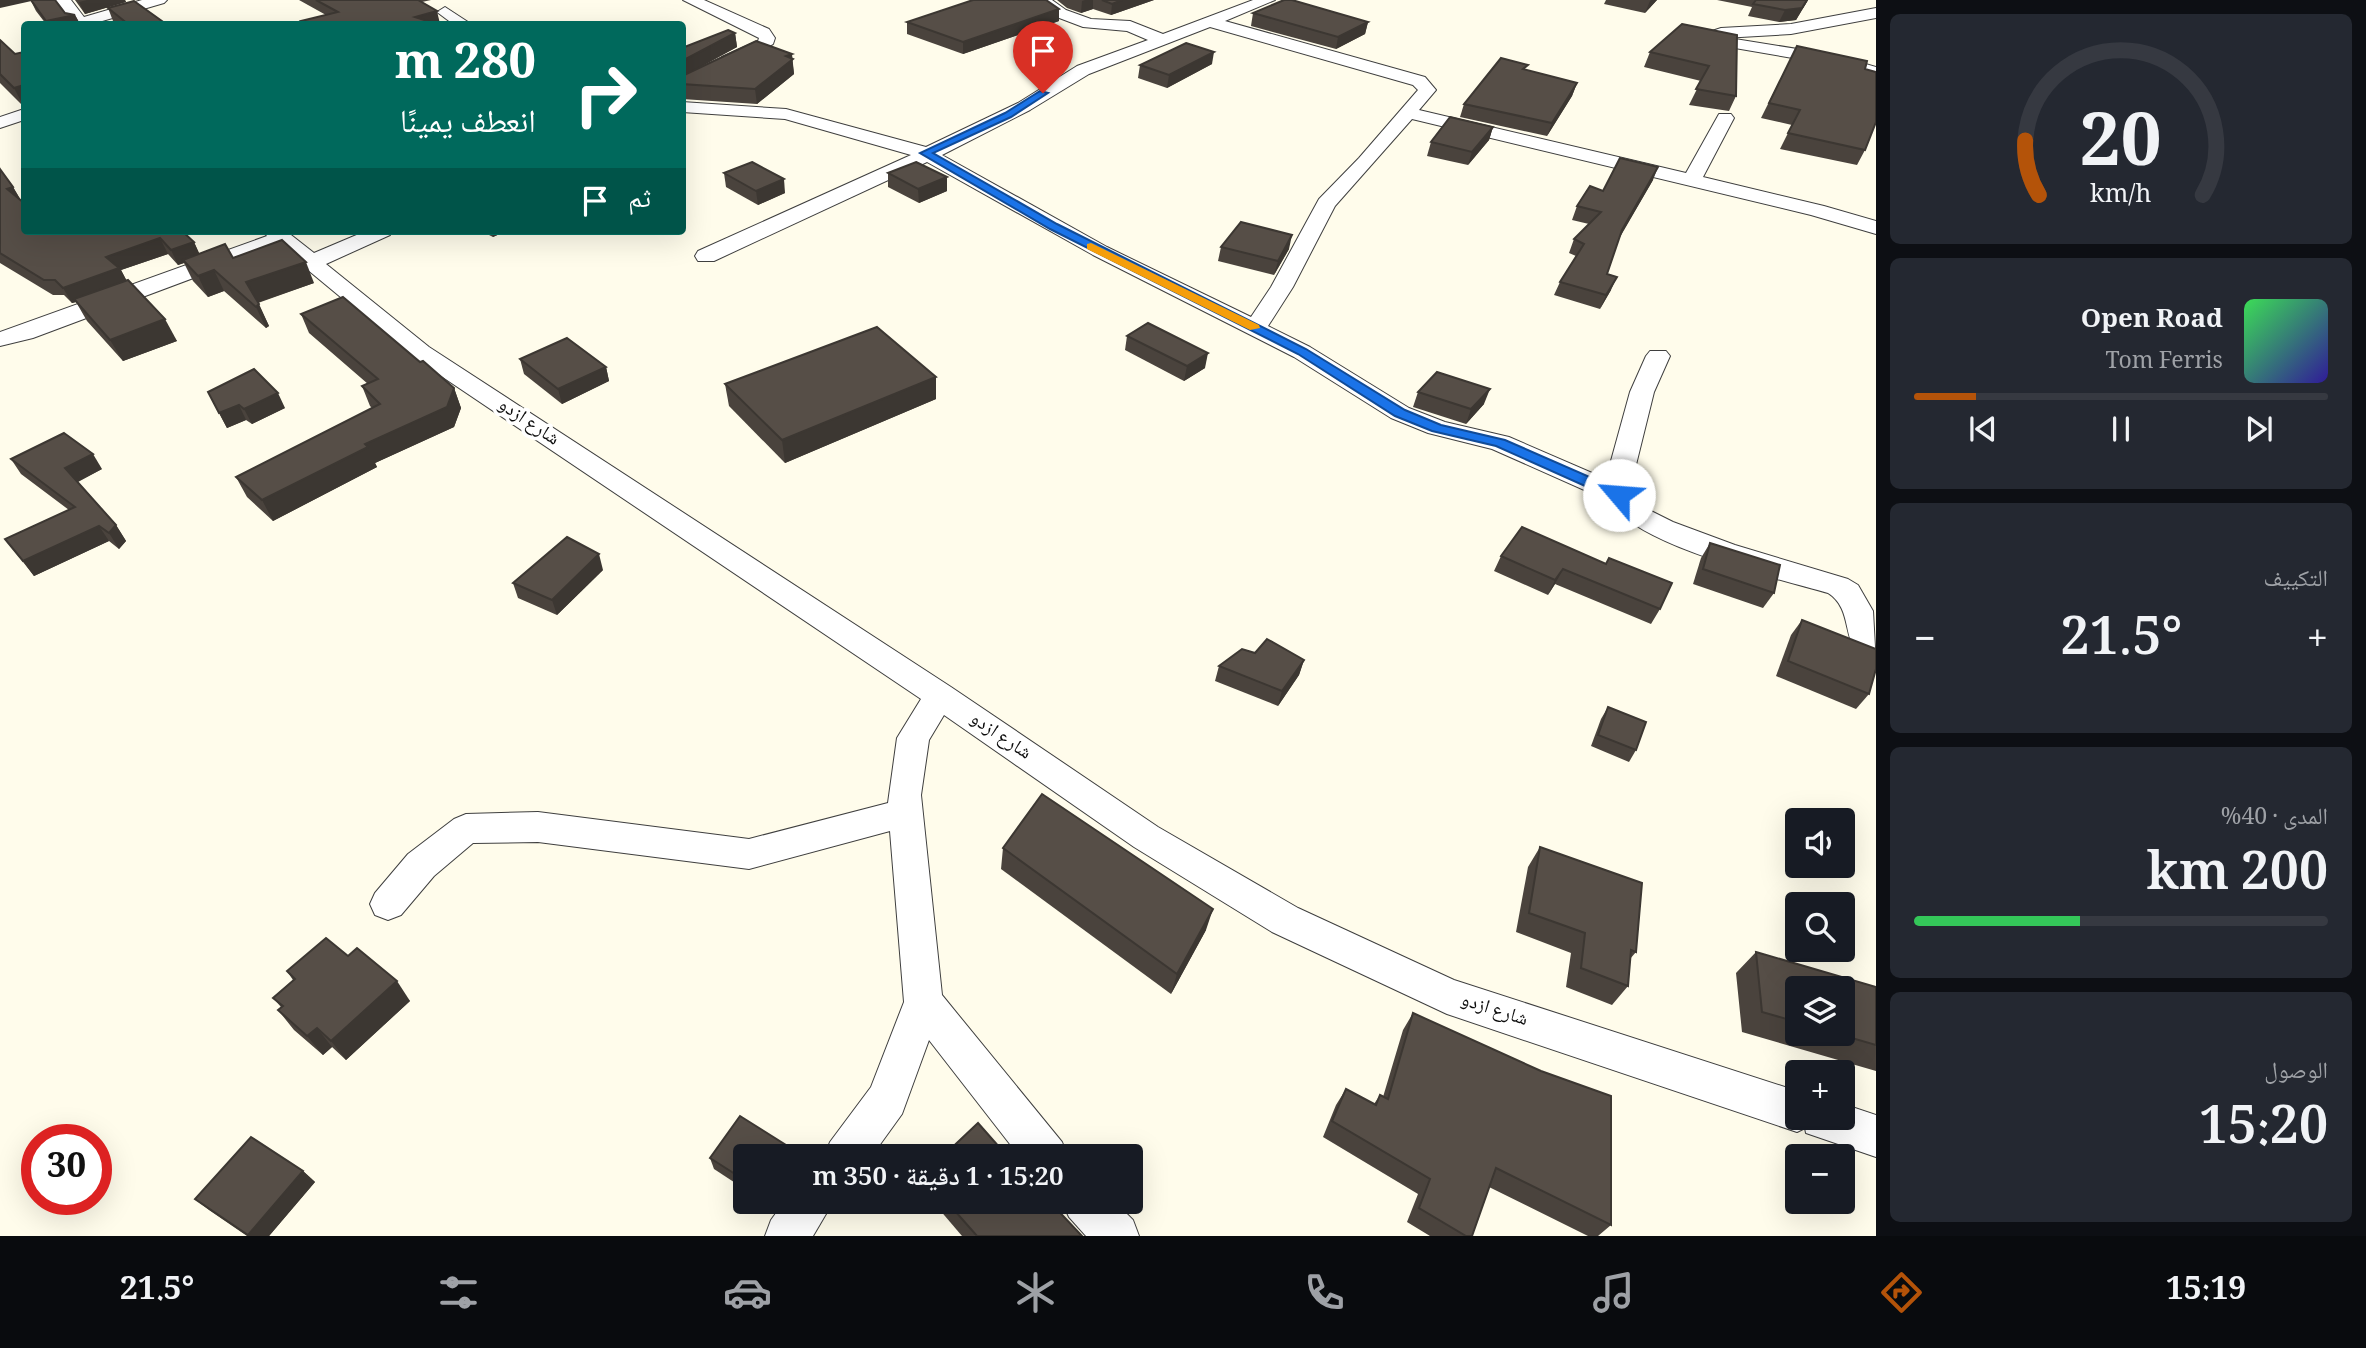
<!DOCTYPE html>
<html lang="ar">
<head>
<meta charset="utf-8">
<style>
  body { margin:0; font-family:Georgia,"Noto Naskh Arabic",serif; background:#242831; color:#f1f3f6; direction:rtl; height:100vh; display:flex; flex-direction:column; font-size:26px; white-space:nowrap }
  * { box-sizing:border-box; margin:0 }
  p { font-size:23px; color:#9ea1a6 }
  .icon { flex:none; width:38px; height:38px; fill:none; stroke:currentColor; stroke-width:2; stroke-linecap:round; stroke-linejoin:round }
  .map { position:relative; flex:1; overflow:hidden; direction:ltr }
  .panel { display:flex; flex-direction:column; gap:14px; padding:14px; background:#0d0f14; width:490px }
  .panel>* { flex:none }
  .top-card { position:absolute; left:21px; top:21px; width:665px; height:214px; border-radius:7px; box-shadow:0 7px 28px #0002; direction:rtl; background:#00695c; color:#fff; overflow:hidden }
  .controls { position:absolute; left:1785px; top:808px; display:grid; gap:14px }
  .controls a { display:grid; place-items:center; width:70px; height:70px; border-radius:7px; background:#171b24; box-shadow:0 7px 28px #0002; font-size:35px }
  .speed { position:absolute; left:21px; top:1124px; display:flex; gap:14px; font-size:35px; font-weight:700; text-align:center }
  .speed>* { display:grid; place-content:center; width:91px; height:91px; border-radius:50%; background:#171b24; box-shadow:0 7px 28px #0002; line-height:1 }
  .speed .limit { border:10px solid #d22; background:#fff; color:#111 }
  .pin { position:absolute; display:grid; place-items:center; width:60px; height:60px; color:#fff; margin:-72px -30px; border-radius:50% 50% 50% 0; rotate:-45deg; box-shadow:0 0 7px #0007 }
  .pin .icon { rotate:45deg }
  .me { position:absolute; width:77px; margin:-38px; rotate:297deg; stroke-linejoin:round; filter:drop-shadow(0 0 5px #0008) }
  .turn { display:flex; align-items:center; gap:24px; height:147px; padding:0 35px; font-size:32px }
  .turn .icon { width:91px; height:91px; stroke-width:2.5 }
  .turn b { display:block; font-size:49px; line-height:60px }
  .then { display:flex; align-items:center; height:66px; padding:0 35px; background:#0003; gap:14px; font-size:26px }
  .big { font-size:52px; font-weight:600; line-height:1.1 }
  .panel .card { flex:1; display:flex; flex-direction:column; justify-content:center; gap:10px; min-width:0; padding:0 24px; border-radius:10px; background:#242831 }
  .panel .dial { align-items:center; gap:0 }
  .dial svg { height:182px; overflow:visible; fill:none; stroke:#363941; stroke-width:7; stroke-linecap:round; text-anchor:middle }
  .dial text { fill:#f1f3f6; stroke:none }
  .song { display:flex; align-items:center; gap:21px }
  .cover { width:84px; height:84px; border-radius:10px; background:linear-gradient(135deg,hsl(130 70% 55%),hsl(250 70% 35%)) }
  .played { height:7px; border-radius:4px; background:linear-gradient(90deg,#b45309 15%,#363941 15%) }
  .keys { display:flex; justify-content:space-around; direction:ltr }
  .heat { display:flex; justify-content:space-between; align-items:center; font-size:38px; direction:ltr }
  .charge { height:10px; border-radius:5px; background:linear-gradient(90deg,#34c759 40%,#363941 0) }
  .trip { position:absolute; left:733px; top:1144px; width:410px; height:70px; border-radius:7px; background:#171b24; box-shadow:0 7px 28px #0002; font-weight:600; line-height:70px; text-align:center; direction:rtl }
  .tabs { display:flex; height:112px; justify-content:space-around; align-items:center; background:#090b0e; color:#9ea1a6 }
  .tabs .icon { width:49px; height:49px }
  .tabs .selected { color:#b45309 }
  .tabs b { font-size:32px; color:#f1f3f6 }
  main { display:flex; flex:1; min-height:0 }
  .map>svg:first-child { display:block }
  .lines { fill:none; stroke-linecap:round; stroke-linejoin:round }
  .minor-casing { stroke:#3f3f3f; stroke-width:2 }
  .minor { fill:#fff; fill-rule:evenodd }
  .wall { fill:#4a433d; fill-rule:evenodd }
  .shaded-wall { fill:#3c3732 }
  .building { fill:#564e47; stroke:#3c3732; stroke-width:2 }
  .route { fill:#1a73e8; stroke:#114b97; stroke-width:2 }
  .slow { fill:#f59e0b }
  .labels { text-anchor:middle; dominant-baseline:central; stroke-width:7; stroke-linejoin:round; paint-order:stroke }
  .street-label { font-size:19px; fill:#0c0c0c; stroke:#fff }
</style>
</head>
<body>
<main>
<section class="panel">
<div class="card dial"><svg viewBox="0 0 100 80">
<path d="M14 69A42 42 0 1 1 86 69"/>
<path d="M14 69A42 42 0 0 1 8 45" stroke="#b45309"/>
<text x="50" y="56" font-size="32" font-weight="700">20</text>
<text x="50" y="72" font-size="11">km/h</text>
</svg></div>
<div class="card">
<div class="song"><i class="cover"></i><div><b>Open Road</b><p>Tom Ferris</p></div></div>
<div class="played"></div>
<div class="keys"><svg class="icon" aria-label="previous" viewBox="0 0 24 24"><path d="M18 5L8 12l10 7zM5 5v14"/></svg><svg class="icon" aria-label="pause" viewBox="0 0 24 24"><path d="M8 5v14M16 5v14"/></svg><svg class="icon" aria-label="next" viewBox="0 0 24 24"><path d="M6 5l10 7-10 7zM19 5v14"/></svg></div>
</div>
<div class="card"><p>التكييف</p>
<div class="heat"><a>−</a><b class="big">21.5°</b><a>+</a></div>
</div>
<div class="card"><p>المدى · 40%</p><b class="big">200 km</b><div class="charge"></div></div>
<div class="card"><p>الوصول</p><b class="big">15:20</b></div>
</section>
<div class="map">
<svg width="1876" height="1236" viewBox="0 0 1876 1236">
  <rect width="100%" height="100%" fill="#fffceb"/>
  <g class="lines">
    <!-- minor casing -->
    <g class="minor-casing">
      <g id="minor">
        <path d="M55 0H71L84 17 142 0H167L164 3 92 24H73Z"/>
        <path d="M683 0H704L769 29 775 38 773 44 734 65H722L720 61 722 57 758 41 759 38Z"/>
        <path d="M1040 0H1052L1066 10 1091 19 1130 21 1163 34 1253 0H1275L1225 21 1425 77 1436 90 1419 110 1686 173 1719 114H1731L1734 118 1703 177 1824 206 1876 221V234L1811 215 1412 119 1335 206 1293 287 1268 326 1310 347 1409 408 1445 422 1509 437 1606 479 1630 392 1646 356 1650 351H1666L1670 356 1654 392 1631 485 1635 499 1649 510 1673 522 1735 545 1848 579 1858 585 1873 611 1876 665C1836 653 1858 612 1828 593 1775 578 1637 546 1609 501L1492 449 1428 433 1391 418 1294 357 1093 255 927 162 714 261H698L695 256 698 251 911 155 785 119 682 112V102L786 109 926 147 1018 103 1077 66 1148 40 1127 31 1083 27 1054 16 1038 3ZM1210 27 1413 85 1418 90 1359 158 1319 199 1271 287 1251 317 1107 247 942 155 1030 110 1089 74Z"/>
        <path d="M445 7 471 24H453L437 12Z"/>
        <path d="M1876 8V18L1791 34 1723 38 1715 43 1707 38 1709 32 1721 28 1791 24Z"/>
        <path d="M1735 39 1835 55 1876 67V77L1833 65 1729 47 1727 44 1729 41Z"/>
        <path d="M24 109V120L0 128V117Z"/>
        <path d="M263 231H286L314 253 366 231H393L390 235 326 264 429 347 951 687 1158 827 1298 908 1454 980 1797 1091V1118H1843V1104L1876 1115V1157L1806 1133 1805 1128 1797 1132 1447 1014 1272 932 1134 847 944 715 929 740 921 795 942 995 1062 1142 1068 1157H1020L929 1040 902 1114 871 1157H824L830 1142 871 1087 904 1002 890 831 749 869 538 842 473 843 434 876 401 915 388 920 375 915 370 904 375 893 408 854 454 819 466 814 538 812 749 839 888 803 897 738 921 699 413 357 279 246 33 338 0 346V332L267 236Z"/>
        <path d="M784 1202H833L813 1236H765L771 1220Z"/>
        <path d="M1062 1202H1115L1133 1220 1139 1236H1086L1069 1217Z"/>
      </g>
    </g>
    <!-- minor -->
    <use href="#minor" class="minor"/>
  </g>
  <!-- wall -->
  <g class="wall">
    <path d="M0 0H55L65 13 75 15 80 24H46L36 11 31 1Z"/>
    <path d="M75 0H125L126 2 85 14Z"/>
    <path d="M299 0H431L422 2 440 24H302L301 21 326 15Z"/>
    <path d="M1057 0H1154L1111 15 1093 9 1081 13 1067 8Z"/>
    <path d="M1606 0H1657L1645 13 1604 4Z"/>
    <path d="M1717 0H1808L1796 20 1779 22 1748 16 1752 7Z"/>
    <path d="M108 8 166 24H118L113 21Z"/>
    <path d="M1059 9V21L963 54 907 34V22Z"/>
    <path d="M1253 13 1368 22 1365 34 1336 49 1251 26Z"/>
    <path d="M735 33 737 47 693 71 792 58 794 74 757 104 682 99V48Z"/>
    <path d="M1737 35 1736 96 1729 111 1689 105 1701 81 1644 67 1650 52Z"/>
    <path d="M0 40 24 107 0 83Z"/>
    <path d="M1797 46 1865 69V150L1857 165 1780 149 1792 125 1761 118Z"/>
    <path d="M1212 64 1167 88 1138 78 1140 65Z"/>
    <path d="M1577 83 1572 96 1547 136 1460 117 1464 104Z"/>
    <path d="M1493 127 1489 140 1468 165 1427 156 1431 142Z"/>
    <path d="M0 169 13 187 20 199 24 231 194 242 199 254 233 258 314 283 258 303 269 326 266 328 224 291 208 297 193 281 184 263 178 265 168 254 121 270 126 280 177 341 123 361 87 321 76 302 72 303 64 295H53L0 263Z"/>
    <path d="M724 173 785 193 758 205 726 187Z"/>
    <path d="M888 173 947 191 919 203 888 187Z"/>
    <path d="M1653 180 1619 238 1607 274 1611 290 1600 309 1554 295 1560 282 1576 256 1569 253 1574 239 1589 224 1572 220 1577 206 1603 191Z"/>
    <path d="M481 231H506L493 237Z"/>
    <path d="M1221 247 1289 249 1274 275 1218 261Z"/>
    <path d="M301 314 420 362 454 388 461 408 454 427 375 463 377 467 273 521 247 497 236 477 372 408 370 406 362 386 368 384 309 333Z"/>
    <path d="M1127 336 1205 368 1184 381 1125 350Z"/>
    <path d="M520 359 606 367 609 381 562 404 524 374Z"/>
    <path d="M725 384 936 399 785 463 729 406Z"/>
    <path d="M208 392 285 408 252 424 246 420 227 428Z"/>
    <path d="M1418 392 1484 404 1466 424 1413 407Z"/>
    <path d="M11 459 102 469 78 482 116 525 126 541 119 549 109 541 34 576 5 539 69 510 21 474Z"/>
    <path d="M1522 527 1660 609 1651 624 1555 584 1548 595 1494 571 1501 556Z"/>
    <path d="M1710 543 1774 593 1763 608 1693 584 1701 558Z"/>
    <path d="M603 570 557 615 518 598 513 583Z"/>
    <path d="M1802 620 1869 694 1856 709 1776 676 1791 635Z"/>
    <path d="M1255 653 1304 660 1299 675 1278 706 1215 681 1219 666Z"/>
    <path d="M1608 707 1636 750 1629 762 1591 746 1601 719Z"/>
    <path d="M1540 847 1636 952 1630 959 1628 986 1612 1005 1566 987 1571 953 1516 932 1528 867Z"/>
    <path d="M1003 848 1206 930 1171 994 1001 869Z"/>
    <path d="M1756 952 1876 987V1071L1742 1032 1736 973ZM1797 989 1843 1034H1797Z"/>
    <path d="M348 956 410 1001 346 1060 332 1047 323 1055 294 1030 278 1010 281 1007 273 998 293 980 287 971Z"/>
    <path d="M1413 1013 1611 1225 1598 1236H1588L1489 1187 1472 1236H1430L1407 1222 1418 1194 1323 1137 1336 1105 1346 1089 1374 1104 1380 1095 1383 1097 1403 1030Z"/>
    <path d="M746 1157V1190L714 1169 710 1158Z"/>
    <path d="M303 1171 315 1182 269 1236H247L209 1210 195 1199Z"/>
    <path d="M765 1202H781L775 1209Z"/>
    <path d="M933 1202H1050L1082 1236H962Z"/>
  </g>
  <!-- shaded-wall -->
  <g class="shaded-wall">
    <path d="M0 0H36L0 8Z"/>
    <path d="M87 0H125L126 2 85 14 79 2Z"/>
    <path d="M1085 0H1093V9L1081 13 1082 1Z"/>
    <path d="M1122 0H1154L1111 15 1112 4Z"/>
    <path d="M1651 0H1657L1645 13 1650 1Z"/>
    <path d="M1808 0 1796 20 1779 22 1785 10Z"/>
    <path d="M1059 9V21L963 54V42Z"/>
    <path d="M437 11 440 24H437L415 17Z"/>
    <path d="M75 15 80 24H48L46 21Z"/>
    <path d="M1368 22 1365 34 1336 49 1338 37Z"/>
    <path d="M735 33 737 47 682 77V61Z"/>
    <path d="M1214 52 1212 64 1167 88 1169 75Z"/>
    <path d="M792 54 794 74 757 104 755 89 786 56Z"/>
    <path d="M1577 83 1572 96 1547 136 1552 123Z"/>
    <path d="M24 85V107L14 88Z"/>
    <path d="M1493 127 1489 140 1468 165 1472 152Z"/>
    <path d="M1658 167 1653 180 1616 244 1622 230Z"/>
    <path d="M947 177V191L919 203 918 189Z"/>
    <path d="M784 179 785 193 758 205 756 191Z"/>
    <path d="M13 187 22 202 7 189Z"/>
    <path d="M491 231H506L493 237Z"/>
    <path d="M1292 235 1289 249 1274 275 1278 261Z"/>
    <path d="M160 238 168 254 121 270 128 283 74 299 76 302 72 303 63 288 106 257Z"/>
    <path d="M194 242 201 257 183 260 184 263 178 265 171 250Z"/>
    <path d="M306 262 314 283 256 303 246 282Z"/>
    <path d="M214 270 224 291 208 297 198 276Z"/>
    <path d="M1617 277 1611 290 1600 309 1606 295Z"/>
    <path d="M259 304 269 326 266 328 256 307Z"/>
    <path d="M165 319 177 341 123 361 110 340Z"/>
    <path d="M1208 353 1205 368 1184 381 1187 366Z"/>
    <path d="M606 367 609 381 562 404 558 389Z"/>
    <path d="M936 377V399L785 463 782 440Z"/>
    <path d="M454 388 461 408 454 427 375 463 377 467 273 521 262 500Z"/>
    <path d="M1490 389 1484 404 1466 424 1471 409Z"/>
    <path d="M278 393 285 408 252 424 244 409Z"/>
    <path d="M239 405 246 420 227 428 219 413Z"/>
    <path d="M93 454 102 469 75 483 65 468Z"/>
    <path d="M116 525 126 541 119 549 109 533Z"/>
    <path d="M99 526 109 541 34 576 23 561Z"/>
    <path d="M599 554 603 570 557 615 552 600Z"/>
    <path d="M1563 569 1555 584 1548 595 1555 580Z"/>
    <path d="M1304 660 1299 675 1278 706 1282 691Z"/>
    <path d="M1213 909 1206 930 1171 994 1177 974Z"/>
    <path d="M397 981 410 1001 346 1060 331 1041Z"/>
    <path d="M317 1028 332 1047 323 1055 307 1036Z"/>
    <path d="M303 1171 315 1182 269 1236H250L248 1235Z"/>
    <path d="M774 1202H781L775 1209Z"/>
  </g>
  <!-- building -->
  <g class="building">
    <path d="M31 0H55L65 13 75 15 46 21Z"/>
    <path d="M316 0H418L437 11 415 17 437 24H305L301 21 338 12Z"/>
    <path d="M973 0H1046L1059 9 963 42 907 22Z"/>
    <path d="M1102 0H1122L1112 4Z"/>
    <path d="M1284 0H1292L1368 22 1338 37 1253 13Z"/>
    <path d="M1756 0H1807L1802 8 1785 10 1753 4Z"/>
    <path d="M134 1 166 24H128L108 8Z"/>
    <path d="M1682 24 1737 35 1736 96 1696 89 1709 66 1650 52Z"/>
    <path d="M728 30 735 33 682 61V48Z"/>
    <path d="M0 40 15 54 24 52V85L14 88 0 74Z"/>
    <path d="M756 41 792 54 786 56 793 59 755 89 682 84V76Z"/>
    <path d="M1186 43 1214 52 1169 75 1140 65Z"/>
    <path d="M1797 46 1867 61 1865 69 1876 72V122L1865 150 1788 133 1800 110 1769 103Z"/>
    <path d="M1501 58 1528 65 1523 69 1577 83 1552 123 1464 104Z"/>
    <path d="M1450 117 1493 127 1472 152 1431 142Z"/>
    <path d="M1620 158 1658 167 1622 230 1607 274 1617 277 1606 295 1560 282 1584 244 1574 239 1601 212 1577 206 1590 186 1603 191Z"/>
    <path d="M752 162 784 179 756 191 724 173Z"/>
    <path d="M916 162 947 177 918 189 888 173Z"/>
    <path d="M0 169 13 187 7 189 24 203V231H182L194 242 171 250 160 238 106 257 119 268 63 288 55 280H44L0 253Z"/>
    <path d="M1241 222 1292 235 1278 261 1221 247Z"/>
    <path d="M282 240 306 262 246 282 259 304 256 307 214 270 198 276 183 260 225 244 233 258Z"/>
    <path d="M128 280 165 319 110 340 74 299Z"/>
    <path d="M343 297 420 362 423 361 454 388 447 407 365 444 368 447 262 500 236 477 380 404 362 386 378 379 301 314Z"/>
    <path d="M1148 323 1208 353 1187 366 1127 336Z"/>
    <path d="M877 327 936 377 782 440 725 384Z"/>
    <path d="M567 338 606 367 558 389 520 359Z"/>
    <path d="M254 369 278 393 244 409 239 405 219 413 208 392Z"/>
    <path d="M1437 372 1490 389 1471 409 1418 392Z"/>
    <path d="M64 433 93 454 65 468 116 525 109 533 99 526 23 561 5 539 75 507 11 459Z"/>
    <path d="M1522 527 1606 564 1609 558 1672 583 1660 609 1563 569 1555 580 1501 556Z"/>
    <path d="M567 537 599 554 552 600 513 583Z"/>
    <path d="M1710 543 1780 565 1774 593 1703 569Z"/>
    <path d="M1802 620 1876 649V669L1869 694 1788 661Z"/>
    <path d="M1267 639 1304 660 1282 691 1219 666 1242 649 1255 653Z"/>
    <path d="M1608 707 1646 722 1636 750 1598 735Z"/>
    <path d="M1042 794 1213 909 1177 974 1003 848Z"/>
    <path d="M1540 847 1642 883 1636 952 1631 950 1628 986 1581 968 1585 933 1529 913Z"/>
    <path d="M326 938 348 956 357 948 397 981 331 1041 317 1028 307 1036 278 1010 283 1006 273 998 295 979 287 971Z"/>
    <path d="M1756 952 1876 987V1045L1838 1034H1843V989H1797V1022L1762 1012Z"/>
    <path d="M1413 1013 1541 1071 1611 1096V1225L1496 1168 1472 1236H1466L1419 1208 1430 1179 1332 1121 1346 1089 1376 1105 1380 1095 1388 1099Z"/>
    <path d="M740 1116 805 1157H746V1181L710 1158Z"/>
    <path d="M978 1123 1008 1157H942Z"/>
    <path d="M251 1137 303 1171 248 1235 195 1199Z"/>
    <path d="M947 1202H1050L1082 1236H977Z"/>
  </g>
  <!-- route -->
  <path class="route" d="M1040 91 1048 93 1011 117 933 153 1057 224 1306 349 1405 410 1441 425 1505 440 1624 492 1626 495 1624 499H1614L1496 446 1432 431 1395 416 1298 354 1050 229 920 153 1005 113Z"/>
  <!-- slow -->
  <path class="slow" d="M1091 243 1259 325 1260 328 1250 330 1087 249V244Z"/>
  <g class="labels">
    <!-- street labels -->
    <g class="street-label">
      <text transform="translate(528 423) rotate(34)">شارع ازدو</text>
      <text transform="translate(1000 737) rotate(34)">شارع ازدو</text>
      <text transform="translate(1494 1011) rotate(18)">شارع ازدو</text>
    </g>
  </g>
</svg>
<div class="controls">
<a><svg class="icon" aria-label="sound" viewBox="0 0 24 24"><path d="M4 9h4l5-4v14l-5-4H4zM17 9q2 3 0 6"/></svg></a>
<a><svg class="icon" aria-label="search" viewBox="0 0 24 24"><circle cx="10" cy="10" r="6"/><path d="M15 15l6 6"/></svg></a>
<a><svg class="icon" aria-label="layers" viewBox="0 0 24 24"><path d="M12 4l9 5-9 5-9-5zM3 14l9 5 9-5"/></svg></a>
<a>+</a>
<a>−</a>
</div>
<div class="speed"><div class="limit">30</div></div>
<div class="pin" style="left:1043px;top:93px;background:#d93025"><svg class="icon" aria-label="arrive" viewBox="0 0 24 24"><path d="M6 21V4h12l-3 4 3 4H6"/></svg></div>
<svg class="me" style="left:1619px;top:495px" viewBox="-20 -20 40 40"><circle r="19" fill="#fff"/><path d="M0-13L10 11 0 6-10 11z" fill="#1a73e8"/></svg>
<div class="trip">15:20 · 1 دقيقة · 350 m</div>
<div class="top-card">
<div class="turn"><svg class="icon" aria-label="right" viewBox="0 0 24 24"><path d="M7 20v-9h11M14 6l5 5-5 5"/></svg><div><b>280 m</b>انعطف يمينًا</div></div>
<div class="then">ثم<svg class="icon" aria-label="arrive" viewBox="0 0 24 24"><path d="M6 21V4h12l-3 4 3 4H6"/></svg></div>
</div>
</div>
</main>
<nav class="tabs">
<b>15:19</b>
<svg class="icon selected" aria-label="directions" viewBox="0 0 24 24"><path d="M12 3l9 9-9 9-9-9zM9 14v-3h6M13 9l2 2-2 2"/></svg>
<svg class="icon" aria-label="music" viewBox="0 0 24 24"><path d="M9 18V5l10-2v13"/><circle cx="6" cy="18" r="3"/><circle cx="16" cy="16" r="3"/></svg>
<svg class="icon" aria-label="phone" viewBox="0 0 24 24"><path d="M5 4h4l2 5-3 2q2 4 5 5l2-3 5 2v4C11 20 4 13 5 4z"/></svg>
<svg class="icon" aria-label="climate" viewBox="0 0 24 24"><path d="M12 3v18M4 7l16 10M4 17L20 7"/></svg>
<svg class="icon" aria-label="car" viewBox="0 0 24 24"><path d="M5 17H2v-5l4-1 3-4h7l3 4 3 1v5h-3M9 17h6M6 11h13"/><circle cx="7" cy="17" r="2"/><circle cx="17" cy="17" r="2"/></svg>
<svg class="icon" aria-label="filters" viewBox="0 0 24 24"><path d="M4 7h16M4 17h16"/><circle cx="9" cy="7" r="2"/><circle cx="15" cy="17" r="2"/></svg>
<b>21.5°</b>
</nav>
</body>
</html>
